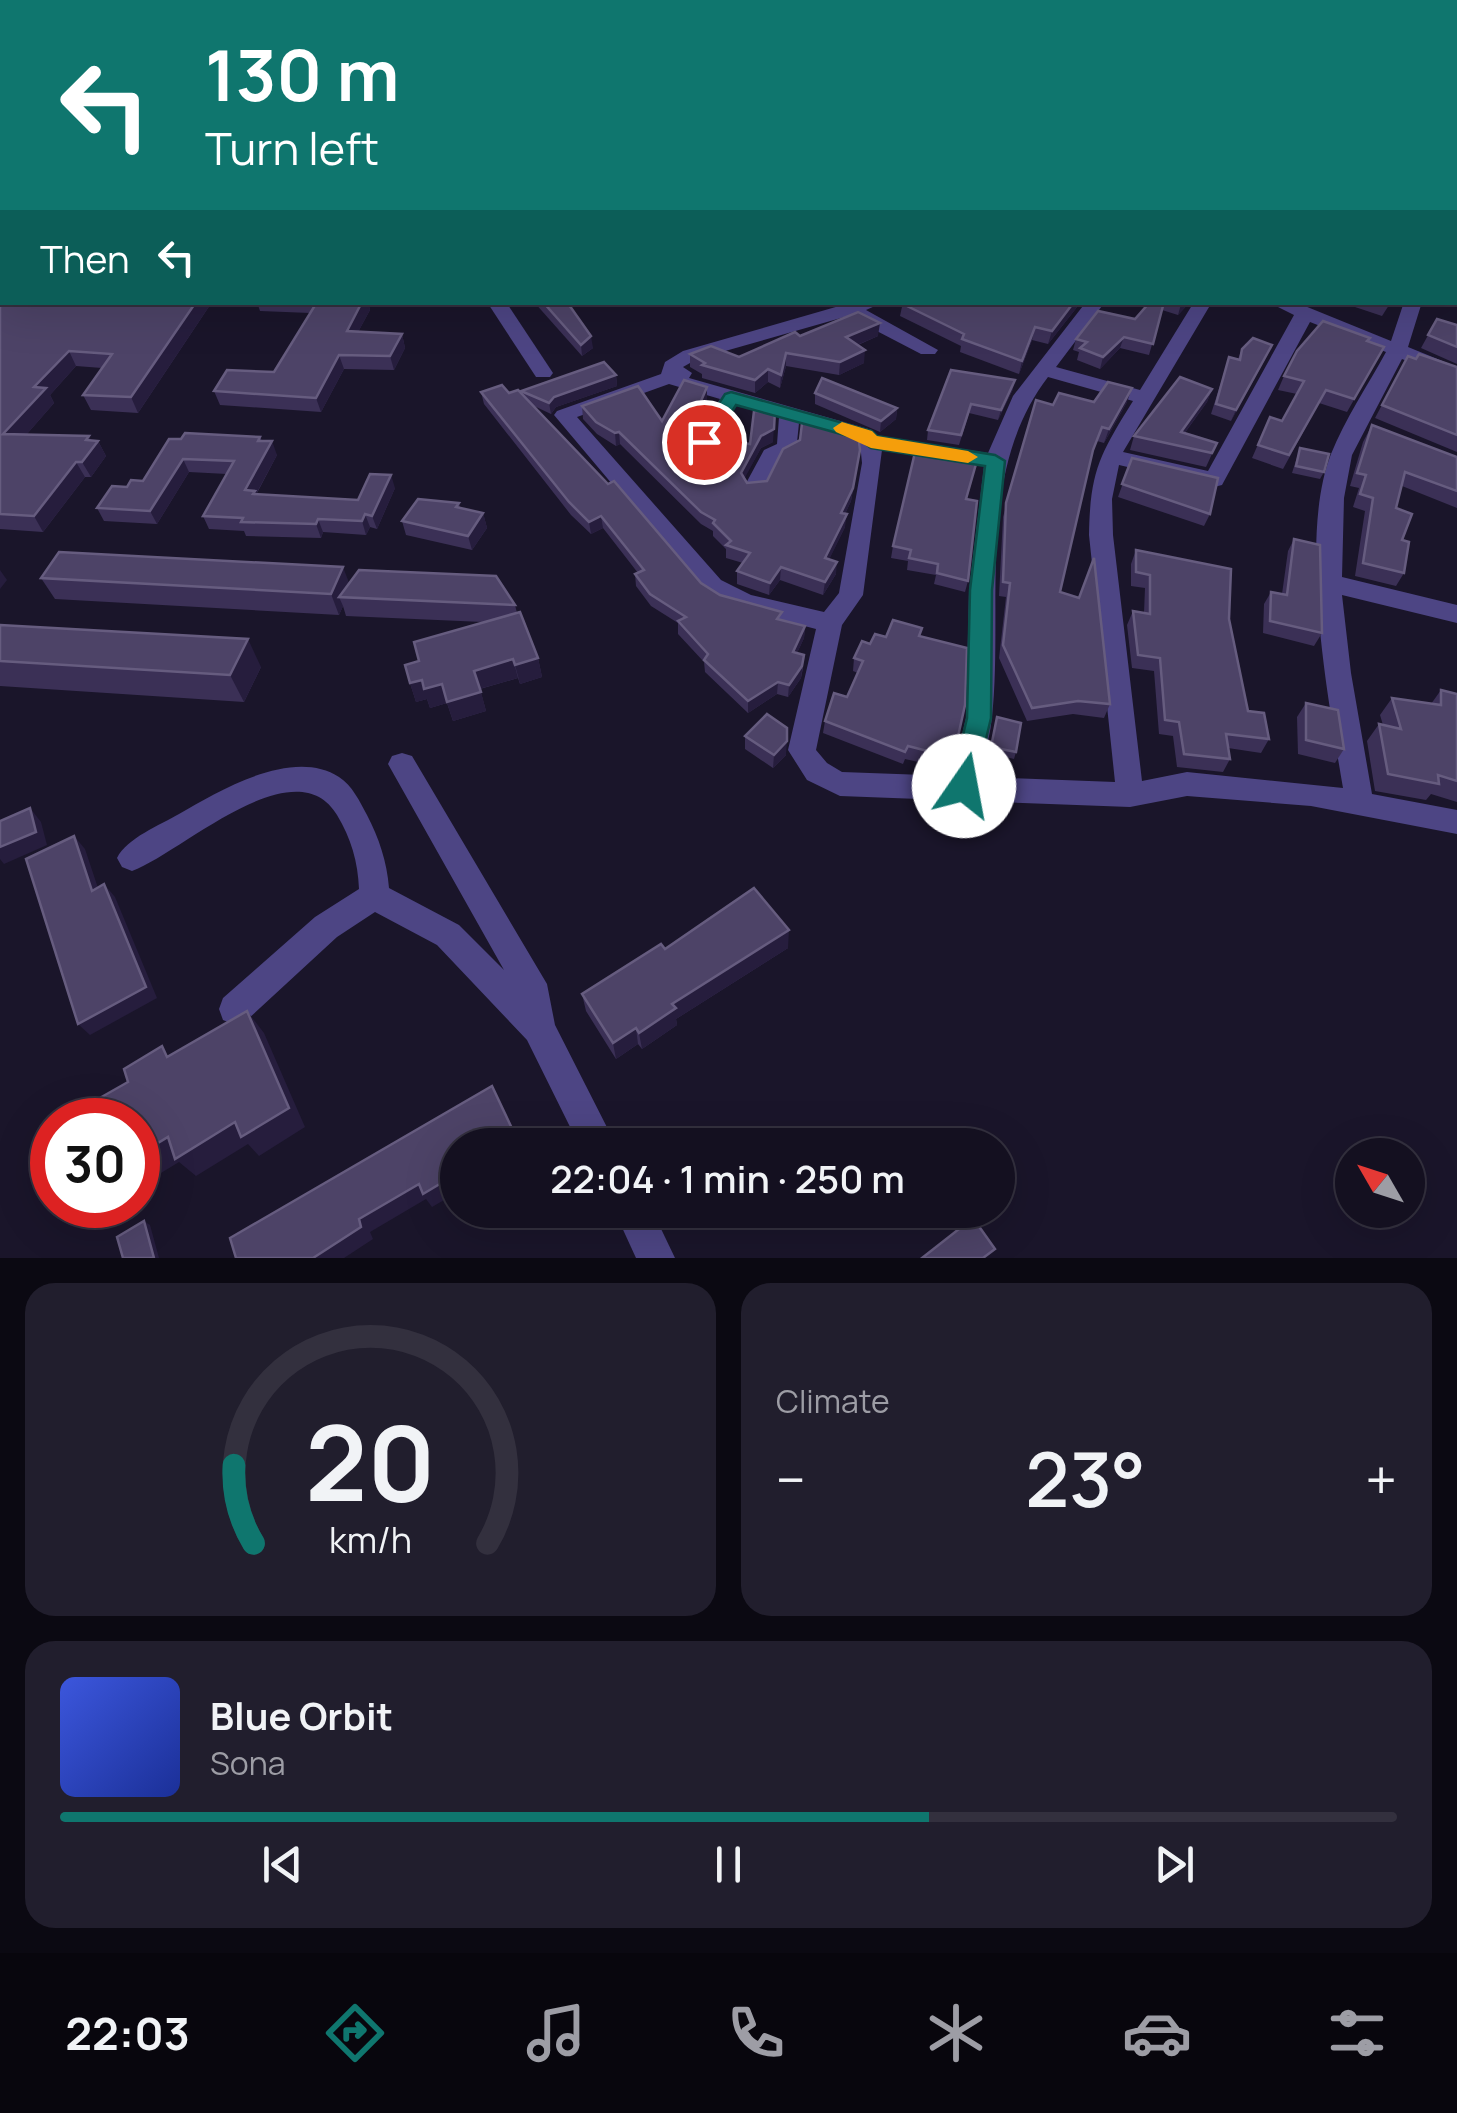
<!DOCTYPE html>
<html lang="en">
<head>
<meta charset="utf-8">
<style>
  body { margin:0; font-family:Manrope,sans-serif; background:#211e2d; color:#f1f3f6; height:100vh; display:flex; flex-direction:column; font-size:38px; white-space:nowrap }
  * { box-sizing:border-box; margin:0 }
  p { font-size:32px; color:#9d9da5 }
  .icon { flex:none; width:55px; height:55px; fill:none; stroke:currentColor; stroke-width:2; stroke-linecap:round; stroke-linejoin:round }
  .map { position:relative; height:1258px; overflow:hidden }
  .side { display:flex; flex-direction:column; gap:25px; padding:25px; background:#0b0912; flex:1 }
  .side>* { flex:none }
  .guide { position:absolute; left:0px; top:0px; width:1458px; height:305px; box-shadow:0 10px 40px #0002,0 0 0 2px #33303e; background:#0f766e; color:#fff; overflow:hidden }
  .needle { width:65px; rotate:309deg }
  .fabs { position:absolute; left:1335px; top:1138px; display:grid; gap:20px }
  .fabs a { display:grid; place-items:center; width:90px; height:90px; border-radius:50%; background:#141020; box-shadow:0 10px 40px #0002,0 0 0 2px #33303e; font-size:50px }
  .speed { position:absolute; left:30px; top:1098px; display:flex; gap:20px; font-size:50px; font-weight:700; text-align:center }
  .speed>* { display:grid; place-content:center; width:130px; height:130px; border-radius:50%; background:#141020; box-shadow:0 10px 40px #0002,0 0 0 2px #33303e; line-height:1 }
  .speed .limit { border:15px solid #d22; background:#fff; color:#111 }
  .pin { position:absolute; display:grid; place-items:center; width:85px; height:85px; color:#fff; margin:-42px; border:5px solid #fff; border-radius:50%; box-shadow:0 2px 10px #0007 }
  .me { position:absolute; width:110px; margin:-55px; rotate:12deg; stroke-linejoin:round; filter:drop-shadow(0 0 8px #0008) }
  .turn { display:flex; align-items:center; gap:35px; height:210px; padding:0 40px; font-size:45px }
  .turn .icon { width:130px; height:130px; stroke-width:2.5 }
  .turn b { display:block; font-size:70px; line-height:85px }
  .then { display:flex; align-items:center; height:95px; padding:0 40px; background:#0003; gap:20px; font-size:38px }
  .big { font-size:75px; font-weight:600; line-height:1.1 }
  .side .widget { flex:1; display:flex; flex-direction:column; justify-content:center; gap:15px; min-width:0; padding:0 35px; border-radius:30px; background:#211e2d }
  .side .dial { align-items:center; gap:0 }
  .dial svg { height:260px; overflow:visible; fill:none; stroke:#33303e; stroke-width:7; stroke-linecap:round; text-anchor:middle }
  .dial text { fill:#f1f3f6; stroke:none }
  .song { display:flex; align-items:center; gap:30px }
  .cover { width:120px; height:120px; border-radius:15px; background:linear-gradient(135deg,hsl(230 70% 55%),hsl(230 70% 35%)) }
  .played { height:10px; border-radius:5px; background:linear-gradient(90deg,#0f766e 65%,#33303e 65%) }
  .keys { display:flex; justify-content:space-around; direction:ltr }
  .heat { display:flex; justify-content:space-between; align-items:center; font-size:55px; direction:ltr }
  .side .tiles { flex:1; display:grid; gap:25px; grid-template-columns:1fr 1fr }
  .widget:last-child { grid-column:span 2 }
  .trip { position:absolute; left:440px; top:1128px; width:575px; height:100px; border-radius:50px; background:#141020; box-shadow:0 10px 40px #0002,0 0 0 2px #33303e; font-weight:600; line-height:100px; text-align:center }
  .tabs { display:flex; height:160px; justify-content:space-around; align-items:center; background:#08060d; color:#9d9da5 }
  .tabs .icon { width:70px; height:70px }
  .tabs .on { color:#0f766e }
  .tabs b { font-size:45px; color:#f1f3f6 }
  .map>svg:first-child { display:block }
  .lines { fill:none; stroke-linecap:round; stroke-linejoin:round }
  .stream { stroke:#122146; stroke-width:4 }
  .minor { fill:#4d4584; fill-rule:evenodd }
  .wall { fill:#3b3056 }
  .shaded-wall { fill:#261d3d }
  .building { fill:#4d4367; stroke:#665c7f; stroke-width:2.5 }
  .route { fill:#0f766e; stroke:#0a4d48; stroke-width:2.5 }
  .slow { fill:#f59e0b }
</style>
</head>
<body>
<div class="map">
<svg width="1457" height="1258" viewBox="0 0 1457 1258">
  <rect width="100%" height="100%" fill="#1a152a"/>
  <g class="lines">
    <!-- stream -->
    <path class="stream" d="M1438 0 1447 2"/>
    <!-- minor -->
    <g class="minor">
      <path d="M556 0H572L573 2H558Z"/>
      <path d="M0 22 2 23V31L0 30Z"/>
      <rect x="1455" y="63" width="2" height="8"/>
      <rect x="1455" y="250" width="2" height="10"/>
      <path d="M487 302H506L553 373 550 377H536Z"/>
      <path d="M853 302H884L866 310 938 350 935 354H921L848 316 697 359 683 367 692 373 689 378 872 430 878 436 988 453 1013 396 1086 302H1105L1056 367 1140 390 1194 302H1212L1123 452 1208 471 1294 315 1268 302H1295L1391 341 1404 302H1422L1408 347 1457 367V380L1402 359 1352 455 1344 498 1342 577 1457 605V623L1342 595 1351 673 1372 794 1457 810V834L1311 806 1187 796 1130 807 840 796 807 780 788 750 816 629 735 608 703 592 554 415 557 411 661 374 665 362 683 351ZM1310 322 1386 352C1368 385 1345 419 1331 454 1298 538 1328 699 1343 788L1187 772 1142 781 1113 535 1112 499 1119 465 1214 487 1222 485ZM1048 377 1133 401C1100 454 1090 471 1089 535L1115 782 980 777C984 758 990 737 992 717 1004 604 974 474 1048 377ZM669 384 720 399 692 443 695 448H711L737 404 779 417 777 444 764 450 744 487 747 492H763L780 459 796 452 799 423 860 443 862 463 839 593 824 612 751 595 721 580 577 417ZM882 450 984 466 969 591 966 718 952 776 842 772 827 763 816 750 842 625 863 595Z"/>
      <path d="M402 753 412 756 547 984 555 1025 616 1145H579L527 1040 437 945 375 912 337 937 247 1020 235 1025 223 1020 219 1009 223 998 315 917 359 889C358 862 351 838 337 815 295 745 181 853 132 871L122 867 117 858C127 838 160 825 179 814 220 790 293 747 339 777 352 785 360 802 367 815 379 838 387 862 389 888L459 925 504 970 388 764 392 756Z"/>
      <path d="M614 1210H652L675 1258H636Z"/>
    </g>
  </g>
  <!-- wall -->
  <g class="wall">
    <path d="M0 119H2V302H212L138 413 91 410 83 395 102 368 76 366 50 395 54 403 26 435 98 441 106 456 91 477H85L43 532 0 529Z"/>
    <path d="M257 302H368L370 310 358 332 402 334 405 348 394 370 344 369 321 412 220 405 214 391 274 372 310 313 260 311Z"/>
    <path d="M534 302H567L593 348 582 356Z"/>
    <path d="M903 302H1081L1048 344 1032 340 1019 374 960 352 961 346 900 316Z"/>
    <path d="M1150 302H1190L1178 315 1162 310 1149 355 1120 348 1100 369 1077 360 1079 352 1073 350 1076 339 1135 319Z"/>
    <path d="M1347 302H1391L1382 316 1346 304Z"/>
    <path d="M1437 319 1457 325V364L1421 348Z"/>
    <path d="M800 336H878L858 345 864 363 839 375 786 366 780 388 768 382 755 393 702 378V374L690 367V354L739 357Z"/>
    <path d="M1370 338 1368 342 1384 347 1347 412 1319 403 1283 469 1252 458 1270 417 1282 421 1297 394 1278 390 1284 376Z"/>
    <path d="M1272 345 1231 421 1211 414 1229 357 1238 359 1242 349Z"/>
    <path d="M1408 356 1457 367V452L1375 418Z"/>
    <path d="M951 370 1013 389 998 420 969 413 959 445 927 440 928 430Z"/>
    <path d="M616 375 617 386 556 407 551 414 534 406 701 583 720 595 782 620 805 626 804 638 797 653 803 668 801 678 788 697 777 694 748 713 705 672 704 662 678 634V623L651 606 636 586 635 574 638 573 603 528 591 534 571 515 484 404 481 392 522 394 521 391Z"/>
    <path d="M707 387V399L691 437 750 444 773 442 761 448 744 478 747 483 767 481 860 450 851 501 845 514V527L829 559 836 574 823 595 780 580 769 595 737 584V571L743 563 726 558V549L713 536V531L701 524 620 444 616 446 597 434 583 419 582 406 662 421Z"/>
    <path d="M1212 389 1207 402 1184 434 1217 443 1206 467 1130 450 1134 436Z"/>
    <path d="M815 393 897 408 896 419 880 432 815 404Z"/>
    <path d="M1036 400 1053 405 1094 402H1127L1104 443 1097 441 1091 457 1060 592 1110 704 1104 718 1073 714 1027 721 999 658 1006 597 999 596 1003 517Z"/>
    <path d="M1372 425 1457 457V508L1402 486 1396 508 1402 540 1404 573 1396 586 1355 576 1365 511 1353 507 1359 488 1350 486 1363 442Z"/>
    <path d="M260 437 262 441 277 455 256 495 358 500 395 488 377 529 370 527 366 535 323 532 321 538 246 536 244 531 209 529 203 516 227 474 189 472 157 524 104 521 97 508 127 487 143 481 169 439Z"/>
    <path d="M1300 448 1324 472 1320 479 1292 473Z"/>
    <path d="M978 457 967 499 968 581 965 592 934 584 936 575 907 570 908 561 891 558 893 546Z"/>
    <path d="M1132 458 1210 514 1204 526 1118 497Z"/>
    <path d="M459 503 460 508 483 513 487 528 472 550 406 535 402 521Z"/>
    <path d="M1294 539 1322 633 1314 646 1263 633 1264 604 1271 592 1282 594 1288 551Z"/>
    <path d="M1136 550 1229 619 1248 711 1269 739 1261 753 1228 748 1230 759 1223 772 1177 767 1173 736 1159 734 1154 671 1132 668 1127 625 1133 611 1144 613 1145 588 1131 586V564Z"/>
    <path d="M41 578 349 584 515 605 517 613 538 658 542 677 520 684 518 678 480 689 486 711 453 721 447 703 430 708 427 699 416 702 410 683 419 661 483 622 346 616 343 606 339 615 55 599Z"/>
    <path d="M0 625 261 667 244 702 0 686Z"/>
    <path d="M920 636 965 705 952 762 942 760 940 767 905 759 903 764 823 733 825 721 847 697 858 673 853 671 854 658 886 637Z"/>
    <path d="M1441 690 1457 694V802L1431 794 1426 800 1375 791 1367 741 1379 724 1383 725 1380 715 1392 698 1431 704Z"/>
    <path d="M1306 703 1344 749 1335 763 1298 754 1297 717Z"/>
    <path d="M995 724 1016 752 1014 759 989 753Z"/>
    <path d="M745 736 786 755 773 768 745 749Z"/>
    <path d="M788 948 676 1019 677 1025 642 1049 638 1044 616 1059 586 1011 582 994 665 949Z"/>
  </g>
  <!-- shaded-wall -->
  <g class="shaded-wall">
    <path d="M196 302H212L138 413 131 397Z"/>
    <path d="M362 302H368L370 310 351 345 347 331Z"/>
    <path d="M1074 302H1081L1048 344 1052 331Z"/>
    <path d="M1183 302H1190L1178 315 1181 304Z"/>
    <path d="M880 323 878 336 845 350 846 337Z"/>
    <path d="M1035 327 1032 340 1019 374 1022 361Z"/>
    <path d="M402 334 405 348 394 370 390 356Z"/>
    <path d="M591 336 593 348 582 356 581 345Z"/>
    <path d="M1124 337 1120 348 1100 369 1103 357Z"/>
    <path d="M1272 345 1267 356 1231 421 1236 410Z"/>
    <path d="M865 350 864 363 839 375 840 362Z"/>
    <path d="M69 351 76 366 50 395 54 403 13 450 3 434 34 387Z"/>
    <path d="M786 353V366L780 388 781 375Z"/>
    <path d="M339 355 344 369 321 412 316 398Z"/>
    <path d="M768 369V382L755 393V380Z"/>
    <path d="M616 375 617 386 556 407 551 414 549 403 554 397Z"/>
    <path d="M1015 380 1013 389 998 420 1001 410Z"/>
    <path d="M707 387V399L686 449V436Z"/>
    <path d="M1132 388 1127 402 1104 443 1109 429Z"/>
    <path d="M1212 389 1207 402 1175 446 1181 432Z"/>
    <path d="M897 408 896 419 880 432 881 421Z"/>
    <path d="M775 411 773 442 761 448 741 485V473Z"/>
    <path d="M619 432 620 444 616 446 615 433Z"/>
    <path d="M89 436 94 446 98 441 106 456 91 477 82 462 86 440Z"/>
    <path d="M272 441 277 455 256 494 260 504 245 490Z"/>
    <path d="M860 450 851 501 840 525 841 513Z"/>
    <path d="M183 459 189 472 157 524 150 511Z"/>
    <path d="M76 462 85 477 43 532 34 516Z"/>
    <path d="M391 475 395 488 377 529 372 516Z"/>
    <path d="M483 513 487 528 472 550 468 536Z"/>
    <path d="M365 514 370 527 366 535 362 521Z"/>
    <path d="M847 514 845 527 824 570 825 558Z"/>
    <path d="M601 516 603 528 591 534 589 522Z"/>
    <path d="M318 519 323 532 321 538 316 524Z"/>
    <path d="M837 562 836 574 823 595 825 582Z"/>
    <path d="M343 567 351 588 339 597 343 606 339 615 331 594Z"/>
    <path d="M781 567 780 580 769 595 770 583Z"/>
    <path d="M0 570 7 580 0 589Z"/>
    <path d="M805 626 804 638 792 664 793 652Z"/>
    <path d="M248 639 261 667 244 702 230 675Z"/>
    <path d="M804 655 801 678 788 697 789 685Z"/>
    <path d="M538 658 542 677 520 684 515 665Z"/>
    <path d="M513 659 518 678 479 689 474 671Z"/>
    <path d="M422 680 481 692 486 711 453 721 447 703 430 708 427 699 416 702 410 683Z"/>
    <path d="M778 682 777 694 748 713V701Z"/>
    <path d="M787 741 786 755 773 768 774 755Z"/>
    <path d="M30 808 41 822 47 845 4 864 0 859V847Z"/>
    <path d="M74 836 85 849 103 903 92 891Z"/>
    <path d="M104 884 115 897 157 998 90 1035 78 1024Z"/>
    <path d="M789 930 788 948 676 1019 677 1025 642 1049 639 1033 672 1004Z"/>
    <path d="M247 1011 264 1033 305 1127 259 1156 248 1144 196 1176 179 1162 138 1187V1155Z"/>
    <path d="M636 1028 638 1044 616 1059 613 1043Z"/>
    <path d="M516 1137 520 1145H503Z"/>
    <path d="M458 1173V1192L432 1207 426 1199 370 1232 373 1239 344 1258H313L359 1219 419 1184Z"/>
    <path d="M144 1221 150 1225 159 1258H154Z"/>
  </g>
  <!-- building -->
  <g class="building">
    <path d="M1455 91 1457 92V227H1455Z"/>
    <rect x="0" y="119" width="2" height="180"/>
    <path d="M4 302H196L131 397 83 395 112 354 69 351 34 387 46 388 3 434 89 436 86 440 98 441 82 462H76L34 516 0 514V307Z"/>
    <path d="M317 302H362L347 331 402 334 390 356 339 355 316 398 214 391 227 370 274 372Z"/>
    <path d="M543 302H567L591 336 581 345Z"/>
    <path d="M903 302H1074L1052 331 1035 327 1022 361 962 339 964 334 901 303Z"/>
    <path d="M1150 302H1164L1153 344 1124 337 1103 357 1080 348 1087 342 1076 339 1098 311 1135 319Z"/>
    <path d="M858 312 880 323 846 337 865 350 840 362 786 353 781 375 768 369 755 380 702 365 705 363 690 354 711 346 739 357 795 332 800 336Z"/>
    <path d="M1437 319 1457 325V347L1428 335Z"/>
    <path d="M1323 321 1370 338 1367 341 1384 347 1354 399 1326 390 1289 455 1258 445 1270 417 1282 421 1304 381 1284 376 1297 351Z"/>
    <path d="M1253 338 1272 345 1236 410 1216 404 1229 357 1240 360 1242 349Z"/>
    <path d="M1419 354 1457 367V435L1382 405 1408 356 1416 359Z"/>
    <path d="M604 362 616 375 554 397 549 403 521 391Z"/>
    <path d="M951 370 1015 380 1001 410 971 404 961 435 928 430Z"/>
    <path d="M1180 377 1212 389 1181 432 1217 443 1212 453 1134 436Z"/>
    <path d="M822 378 897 408 881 421 815 393Z"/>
    <path d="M684 380 707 387 686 436 750 444 754 411H775L774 429 761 436 741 473 747 483 767 481 783 449 800 440 803 415 858 433 860 450 853 488 841 513 847 514 825 558 837 562 825 582 781 567 770 583 737 571 750 553 726 545 731 541 713 523 715 520 701 512 619 432 615 433 596 422 582 406 638 386 662 421Z"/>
    <path d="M1108 382 1132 388 1109 429 1102 427 1093 450 1060 592 1079 598 1094 558 1110 704 1078 701 1032 708 1003 645 1010 583 1003 582 1006 503 1036 400 1053 405 1059 393 1094 402Z"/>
    <path d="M502 385 509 393 518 390 608 484 614 481 701 583 720 595 782 612 777 619 805 626 793 652 804 655 802 666 789 685 778 682 748 701 704 660 708 654 678 621 686 617 650 594 635 574 644 570 601 516 589 522 569 502 481 392Z"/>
    <path d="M1372 425 1457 457V491L1405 472 1396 508 1412 514 1402 540 1409 542 1404 573 1363 563 1373 498 1360 494 1366 475 1357 473Z"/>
    <path d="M185 433 260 437 258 441H272L245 490 255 491 253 494 358 500 370 474 391 475 372 516 365 514 362 521 318 519 316 524 241 522 243 518 203 516 234 461 183 459 150 511 97 508 112 486 127 487 131 480 143 481 169 439H181Z"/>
    <path d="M916 448 978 457 966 499 977 501 968 581 937 573 938 564 909 558 911 550 893 546Z"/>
    <path d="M1300 448 1329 454 1324 472 1296 466Z"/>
    <path d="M1132 458 1218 478 1210 514 1122 484Z"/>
    <path d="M418 499 459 503 456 507 483 513 468 536 402 521Z"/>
    <path d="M1294 539 1320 545 1322 633 1270 621 1271 592 1287 595Z"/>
    <path d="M1136 550 1231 569 1229 619 1248 711 1264 713 1269 739 1226 734 1230 759 1184 754 1179 722 1165 720 1160 658 1138 655 1133 611 1150 614V575L1136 572Z"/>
    <path d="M59 552 343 567 331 594 41 578Z"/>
    <path d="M359 570 496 576 515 605 339 597Z"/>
    <path d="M520 612 538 658 515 665 513 659 474 671 481 692 447 702 442 684 424 689 422 680 410 683 405 665 419 661 414 642Z"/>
    <path d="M893 620 922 628 919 636 967 648 965 705 955 750 945 748 943 755 908 746 905 752 825 721 834 693 847 697 863 661 854 658 862 641 870 644 875 634 886 637Z"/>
    <path d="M0 625 248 639 230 675 0 661Z"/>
    <path d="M1441 690 1457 694V781L1438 775 1439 784 1388 774 1379 724 1401 729 1392 698 1441 705Z"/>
    <path d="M1306 703 1338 710 1344 749 1306 740Z"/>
    <path d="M767 714 787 728V741L774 755 745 736Z"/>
    <path d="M997 717 1021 723 1016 752 991 747Z"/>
    <path d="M30 808 36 832 0 847V821Z"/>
    <path d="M74 836 92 891 104 884 146 987 78 1024 26 859Z"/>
    <path d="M754 888 789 930 672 1004 676 1008 639 1033 636 1028 613 1043 582 994 661 944 665 949Z"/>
    <path d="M247 1011 289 1108 241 1137 235 1122 175 1159 168 1137 138 1155V1120H77L75 1112 128 1082 124 1069 162 1046 167 1057Z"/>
    <path d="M492 1086 516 1137 503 1145H458V1173L423 1194 419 1184 359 1219 361 1227 313 1258H236L230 1238Z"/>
    <path d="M973 1218 995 1249 983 1258H922Z"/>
    <path d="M144 1221 154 1258H123L117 1237Z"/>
  </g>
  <!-- route -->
  <path class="route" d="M731 392 872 431 877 436 995 455 1005 461 992 590 991 718 973 794 964 797 955 794 951 786 967 718 970 590 985 466 871 448 859 439 736 405 710 447H697L694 442 725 394Z"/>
  <!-- slow -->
  <path class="slow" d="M842 422 872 431 877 436 968 451 978 457 968 463 871 448 836 432 833 428Z"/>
</svg>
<div class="fabs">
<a><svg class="needle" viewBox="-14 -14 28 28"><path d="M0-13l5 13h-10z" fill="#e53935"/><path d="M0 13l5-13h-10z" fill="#9d9da5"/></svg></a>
</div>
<div class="speed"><div class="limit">30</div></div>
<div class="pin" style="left:704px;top:442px;background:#d93025"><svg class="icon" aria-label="arrive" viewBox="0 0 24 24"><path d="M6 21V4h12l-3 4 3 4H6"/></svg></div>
<svg class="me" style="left:964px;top:786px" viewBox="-20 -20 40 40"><circle r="19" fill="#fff"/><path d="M0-13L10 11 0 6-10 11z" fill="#0f766e"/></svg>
<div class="trip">22:04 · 1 min · 250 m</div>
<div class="guide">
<div class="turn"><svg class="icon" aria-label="left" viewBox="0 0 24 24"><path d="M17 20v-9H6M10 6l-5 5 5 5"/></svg><div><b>130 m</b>Turn left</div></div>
<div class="then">Then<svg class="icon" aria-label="left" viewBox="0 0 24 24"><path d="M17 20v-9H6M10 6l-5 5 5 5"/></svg></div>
</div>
</div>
<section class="side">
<div class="tiles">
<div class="widget dial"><svg viewBox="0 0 100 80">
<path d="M14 69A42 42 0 1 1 86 69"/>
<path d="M14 69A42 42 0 0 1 8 45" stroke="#0f766e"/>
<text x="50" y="56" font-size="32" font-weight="700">20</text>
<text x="50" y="72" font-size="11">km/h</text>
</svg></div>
<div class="widget"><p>Climate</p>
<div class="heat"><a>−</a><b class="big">23°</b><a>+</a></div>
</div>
<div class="widget">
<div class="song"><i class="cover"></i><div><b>Blue Orbit</b><p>Sona</p></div></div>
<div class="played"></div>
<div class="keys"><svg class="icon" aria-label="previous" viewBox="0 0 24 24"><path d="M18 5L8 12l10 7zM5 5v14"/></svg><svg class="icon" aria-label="pause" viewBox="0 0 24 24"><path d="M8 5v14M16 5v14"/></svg><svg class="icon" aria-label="next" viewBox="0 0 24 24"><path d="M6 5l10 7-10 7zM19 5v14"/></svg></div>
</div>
</div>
</section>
<nav class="tabs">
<b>22:03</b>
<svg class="icon on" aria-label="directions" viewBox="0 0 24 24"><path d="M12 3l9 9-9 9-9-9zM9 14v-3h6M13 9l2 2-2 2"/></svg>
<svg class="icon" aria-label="music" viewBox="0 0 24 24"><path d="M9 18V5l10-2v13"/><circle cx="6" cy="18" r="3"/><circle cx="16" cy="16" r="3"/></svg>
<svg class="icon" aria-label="phone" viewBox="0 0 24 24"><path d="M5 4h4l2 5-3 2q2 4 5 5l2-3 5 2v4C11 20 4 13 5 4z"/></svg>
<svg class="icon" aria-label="climate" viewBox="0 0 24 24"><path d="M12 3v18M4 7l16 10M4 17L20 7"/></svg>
<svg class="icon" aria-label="car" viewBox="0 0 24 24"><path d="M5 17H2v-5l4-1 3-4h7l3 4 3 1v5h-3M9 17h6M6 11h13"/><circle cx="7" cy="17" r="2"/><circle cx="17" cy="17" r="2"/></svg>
<svg class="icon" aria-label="filters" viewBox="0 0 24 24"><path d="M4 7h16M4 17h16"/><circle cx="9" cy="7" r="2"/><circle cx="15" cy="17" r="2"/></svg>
</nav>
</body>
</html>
